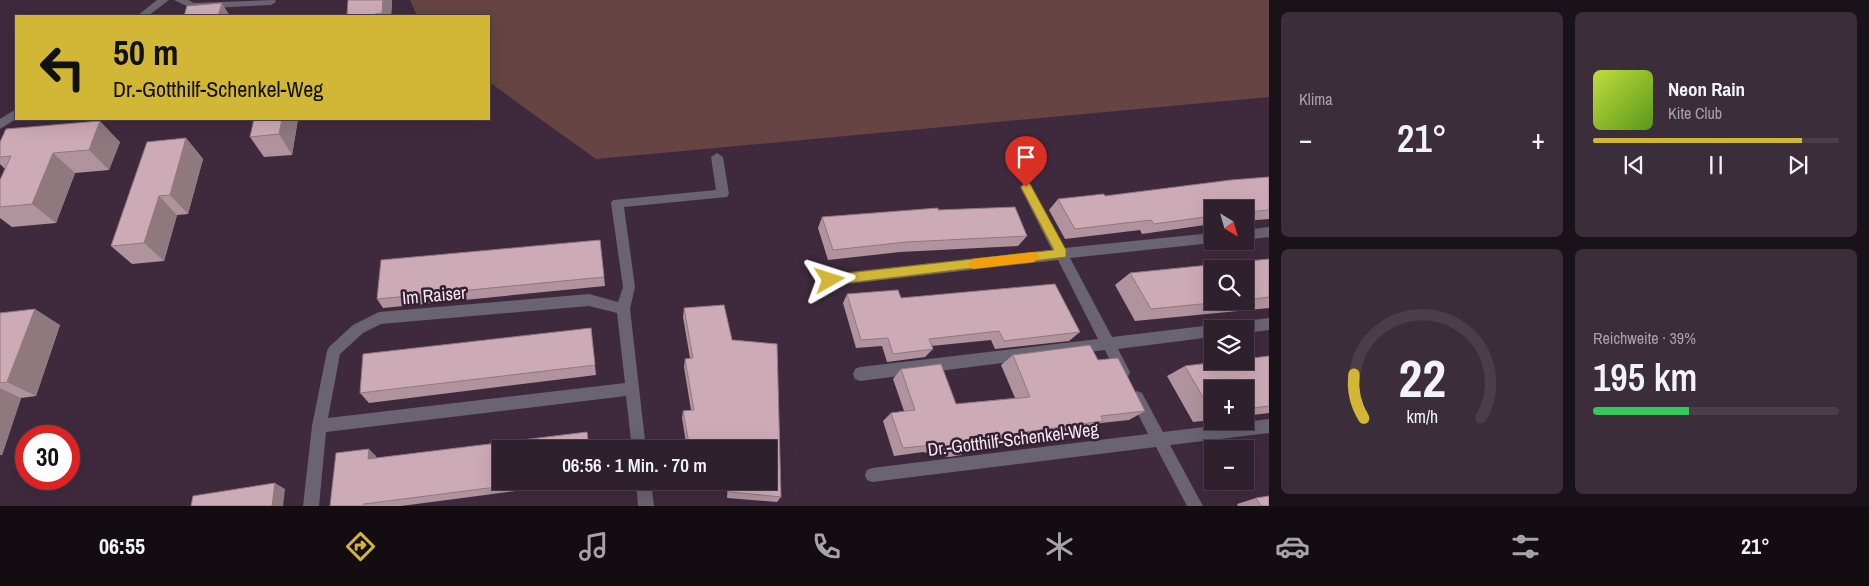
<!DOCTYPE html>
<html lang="de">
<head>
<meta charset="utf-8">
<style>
  body { margin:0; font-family:"Archivo Narrow",sans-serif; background:#3b2d3a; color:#f1f3f6; height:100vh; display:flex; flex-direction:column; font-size:19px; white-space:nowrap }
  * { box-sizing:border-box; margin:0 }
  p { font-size:16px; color:#a7a3aa }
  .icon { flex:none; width:28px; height:28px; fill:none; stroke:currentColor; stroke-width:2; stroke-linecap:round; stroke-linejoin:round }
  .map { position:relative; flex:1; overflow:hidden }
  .panel { display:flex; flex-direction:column; gap:12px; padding:12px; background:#1a1219; width:600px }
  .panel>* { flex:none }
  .banner { position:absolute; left:15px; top:15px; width:475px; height:105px; border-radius:0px; box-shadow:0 5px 20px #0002,0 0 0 1px #4a3e4a; background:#d2b736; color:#111; overflow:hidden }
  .needle { width:32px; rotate:143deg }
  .tools { position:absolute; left:1204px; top:200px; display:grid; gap:10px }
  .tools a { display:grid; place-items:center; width:50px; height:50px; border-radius:0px; background:#2f202e; box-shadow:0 5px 20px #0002,0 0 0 1px #4a3e4a; font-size:25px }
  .speed { position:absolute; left:15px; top:425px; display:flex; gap:10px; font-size:25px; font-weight:700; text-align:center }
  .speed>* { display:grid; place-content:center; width:65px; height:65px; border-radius:50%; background:#2f202e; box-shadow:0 5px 20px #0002,0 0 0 1px #4a3e4a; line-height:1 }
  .speed .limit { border:8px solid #d22; background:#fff; color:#111 }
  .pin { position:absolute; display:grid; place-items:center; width:42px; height:42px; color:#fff; margin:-51px -21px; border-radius:50% 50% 50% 0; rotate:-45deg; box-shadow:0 0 5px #0007 }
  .pin .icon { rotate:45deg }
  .me { position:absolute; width:55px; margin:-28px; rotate:84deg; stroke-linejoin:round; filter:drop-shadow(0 0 4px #0008) }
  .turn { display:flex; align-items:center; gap:18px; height:105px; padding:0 15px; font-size:22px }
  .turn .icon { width:65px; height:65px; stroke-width:2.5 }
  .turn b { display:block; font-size:35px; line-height:42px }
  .big { font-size:38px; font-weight:600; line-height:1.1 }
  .panel .widget { flex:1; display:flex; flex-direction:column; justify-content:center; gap:8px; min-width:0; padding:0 18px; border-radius:8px; background:#3b2d3a }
  .panel .dial { align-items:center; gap:0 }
  .dial svg { height:130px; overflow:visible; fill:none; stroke:#4a3e4a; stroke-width:7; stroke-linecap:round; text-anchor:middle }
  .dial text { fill:#f1f3f6; stroke:none }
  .song { display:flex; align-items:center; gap:15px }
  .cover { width:60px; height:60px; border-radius:8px; background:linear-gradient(135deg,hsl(70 70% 55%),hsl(90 70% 35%)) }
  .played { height:5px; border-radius:2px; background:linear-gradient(90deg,#d2b736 85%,#4a3e4a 85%) }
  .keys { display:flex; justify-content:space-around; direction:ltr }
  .heat { display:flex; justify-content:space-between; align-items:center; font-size:28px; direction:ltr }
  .charge { height:8px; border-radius:4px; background:linear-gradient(90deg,#34c759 39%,#4a3e4a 0) }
  .panel .tiles { flex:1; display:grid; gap:12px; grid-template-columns:repeat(2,1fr) }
  .trip { position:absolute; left:492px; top:440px; width:285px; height:50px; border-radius:0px; background:#2f202e; box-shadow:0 5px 20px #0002,0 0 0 1px #4a3e4a; font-weight:600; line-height:50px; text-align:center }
  .tabs { display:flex; height:80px; justify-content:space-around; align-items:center; background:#130d12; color:#a7a3aa }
  .tabs .icon { width:35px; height:35px }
  .tabs .selected { color:#d2b736 }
  .tabs b { font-size:22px; color:#f1f3f6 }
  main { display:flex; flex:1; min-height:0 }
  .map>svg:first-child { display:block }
  .green { fill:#654443 }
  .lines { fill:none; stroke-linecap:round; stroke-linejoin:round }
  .service { fill:#6a6372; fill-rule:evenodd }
  .minor { fill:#6a6372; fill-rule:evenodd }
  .tertiary { fill:#6a6372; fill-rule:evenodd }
  .wall { fill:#b0939d; fill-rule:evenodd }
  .shaded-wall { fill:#90787f }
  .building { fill:#cdabb6; stroke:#90787f }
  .route { fill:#d2b736; stroke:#887723 }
  .slow { fill:#f59e0b }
  .labels { text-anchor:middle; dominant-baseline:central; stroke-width:5; stroke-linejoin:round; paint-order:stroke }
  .street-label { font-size:18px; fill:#f5e7f2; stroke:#352132 }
</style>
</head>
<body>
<main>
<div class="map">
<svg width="1269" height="506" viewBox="0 0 1269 506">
  <rect width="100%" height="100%" fill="#3f2a3d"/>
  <!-- green -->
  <path class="green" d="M410 0H1269V97L596 159 489 82V16H417Z"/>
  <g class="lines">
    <!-- service -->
    <path class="service" d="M174 0H188L194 3 275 0 276 2 271 5 193 9Z"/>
    <!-- minor -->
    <g class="minor">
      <path d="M717 153 723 157 729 194 727 197 624 207 635 287 630 309 646 449H632L626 396 326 432 319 506H303L312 426 327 351 329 347 353 325 379 312 589 294 618 302 623 287 611 203 613 200 716 190 711 157ZM589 306 617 313 625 383 328 418 340 354 363 333 381 324Z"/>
      <path d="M1026 182 1030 184 1064 248 1212 233V241H1217L1212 243 1070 258 1112 337 1212 325 1218 329H1212V337L1118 349 1130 372 1128 377 1123 378 1118 377 1105 350 860 381 855 379 853 374 855 369 860 367 1098 339 1058 260 830 286 825 284 824 280 825 276 830 274 1052 250 1020 187Z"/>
      <path d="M1269 227V237L1245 240V230Z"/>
      <path d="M1269 318V330L1245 333V329H1221L1223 325 1228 323Z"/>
      <path d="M1137 391 1142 393 1163 432 1269 419V433L1170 445 1203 506H1187L1156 447 872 482 867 480 865 475 867 470 872 468 1148 434 1130 398 1132 393Z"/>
      <path d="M636 481H651L654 506H638Z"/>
    </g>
    <!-- tertiary -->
    <g class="tertiary">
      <path d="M157 0H169L148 16H137Z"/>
      <path d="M16 109V119L0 129V119Z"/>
    </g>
  </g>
  <!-- wall -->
  <g class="wall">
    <path d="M392 0 391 16H347Z"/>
    <path d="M254 119H298L292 155 264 157 250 137Z"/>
    <path d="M186 138 203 159 188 214 177 215 164 261 132 264 111 246Z"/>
    <path d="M0 142H120L109 170 75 173 56 223 12 227 0 218V180L5 169 0 164Z"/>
    <path d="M1269 177V219L1245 221V209H1212V224L1142 234 1140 230 1065 239 1049 210 1058 199 1105 196Z"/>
    <path d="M938 210 1027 236 1018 246 900 252 828 260 818 228 822 217Z"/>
    <path d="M600 240 605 286 383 308 377 299Z"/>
    <path d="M1269 259V308L1135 321 1115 285 1130 273ZM1245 269V301H1212Z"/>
    <path d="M847 294 901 298 1080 332 1069 341 995 349 991 340 931 346 933 349 925 357 887 362 882 346 856 348 843 303Z"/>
    <path d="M724 305 732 340 777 344 781 497 777 502 727 498 728 481H769V449H687L682 418 683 411 691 410 684 367 685 359 690 358 683 317 684 308Z"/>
    <path d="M0 313 60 325 36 396 21 398 2 455H0Z"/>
    <path d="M591 328 596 375 369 403 360 393Z"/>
    <path d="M1013 355 1098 360 1145 411 1129 420 1101 423 1088 430 972 446V447L961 455 949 457 923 452 894 456 883 421 891 413 904 411 893 379 901 369 956 404 1015 398 1001 365Z"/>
    <path d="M1269 356V413L1245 416V389H1212V420L1193 422 1167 376 1185 366Z"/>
    <path d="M587 432 590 449H501V481H592L401 506H330L376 456V458Z"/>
    <path d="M1256 498 1269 506H1238L1237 504Z"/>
  </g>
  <!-- shaded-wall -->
  <g class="shaded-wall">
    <path d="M383 0H392L391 16H383L382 13Z"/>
    <path d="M222 3 230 16H218Z"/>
    <path d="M282 119H298L292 155 279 134Z"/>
    <path d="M100 121 120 142 109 170 89 150Z"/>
    <path d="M186 138 203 159 188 214 170 195Z"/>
    <path d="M53 153 75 173 56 223 32 204Z"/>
    <path d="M159 196 177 215 164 261 144 243Z"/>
    <path d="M35 309 60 325 36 396 7 382Z"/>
    <path d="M0 388 21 398 2 455 0 454Z"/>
    <path d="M369 449 376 456 375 465 368 459Z"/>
    <path d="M275 483 285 489 283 506H272Z"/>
  </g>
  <!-- building -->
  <g class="building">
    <path d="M348 0H383L382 13 375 14V16H347Z"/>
    <path d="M222 3 218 16H184L187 6Z"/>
    <path d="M254 119H282L279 134 250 137Z"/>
    <path d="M100 121 89 150 53 153 32 204 0 207V180L11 156 0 157V142L6 129Z"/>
    <path d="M186 138 170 195 159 196 144 243 111 246 147 142Z"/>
    <path d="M1269 177V210L1245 212V209H1212V216L1154 224 1151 220 1075 229 1058 199 1104 194 1105 196 1231 180Z"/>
    <path d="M1015 207 1027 236 906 242 833 250 822 217 938 208V210Z"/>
    <path d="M600 240 604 277 377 299 381 260Z"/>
    <path d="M1269 259V297L1245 300V269H1212V301H1231L1151 309 1130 273Z"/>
    <path d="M1055 284 1080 332 1004 341 999 331 929 339 933 349 893 354 888 338 861 340 847 294 898 290 901 298Z"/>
    <path d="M724 305 732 340 777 344 781 497 730 492V481H769V449H690L683 411 694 410 685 359 693 358 684 308Z"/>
    <path d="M35 309 7 382 0 383V313Z"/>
    <path d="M591 328 595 365 360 393 363 354Z"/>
    <path d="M1090 345 1098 360 1118 358 1145 411 1101 416 1103 421 969 440 972 447 960 449 933 445 903 448 891 413 915 410 901 369 941 364 956 404 1030 397 1013 355Z"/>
    <path d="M1269 356V406L1245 409V389H1212V413L1185 366 1225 361H1245V359Z"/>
    <path d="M587 432 589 449H501V481H543L364 504V506H330L336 453 369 449 368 459Z"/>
    <path d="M275 483 272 506H191L193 496Z"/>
    <path d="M1269 496V506H1261L1256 498Z"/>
  </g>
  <!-- route -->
  <path class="route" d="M1026 183 1030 184 1066 250V257L830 285 826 284V276L830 275 1054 250 1021 187Z"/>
  <!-- slow -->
  <path class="slow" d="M1034 252 1040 257 1034 262 973 269 967 264 973 259Z"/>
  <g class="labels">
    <!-- street labels -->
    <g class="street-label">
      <text transform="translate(434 295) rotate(-5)">Im Raiser</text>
      <text transform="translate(1013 439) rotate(-7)">Dr.-Gotthilf-Schenkel-Weg</text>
    </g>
  </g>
</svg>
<div class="tools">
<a><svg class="needle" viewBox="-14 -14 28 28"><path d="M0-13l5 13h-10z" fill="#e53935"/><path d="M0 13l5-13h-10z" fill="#a7a3aa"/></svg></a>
<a><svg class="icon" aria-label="search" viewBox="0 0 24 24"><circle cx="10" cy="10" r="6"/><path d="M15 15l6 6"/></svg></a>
<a><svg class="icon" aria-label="layers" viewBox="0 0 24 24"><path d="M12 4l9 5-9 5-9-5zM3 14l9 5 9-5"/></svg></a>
<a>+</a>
<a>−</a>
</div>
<div class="speed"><div class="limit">30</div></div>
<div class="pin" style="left:1026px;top:187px;background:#d93025"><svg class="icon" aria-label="arrive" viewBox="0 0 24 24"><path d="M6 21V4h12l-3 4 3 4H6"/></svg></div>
<svg class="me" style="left:830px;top:280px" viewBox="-20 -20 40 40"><path d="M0-17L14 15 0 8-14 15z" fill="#d2b736" stroke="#fff" stroke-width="4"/></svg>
<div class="trip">06:56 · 1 Min. · 70 m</div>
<div class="banner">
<div class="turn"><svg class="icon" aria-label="left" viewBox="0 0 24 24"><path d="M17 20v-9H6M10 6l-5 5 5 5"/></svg><div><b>50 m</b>Dr.-Gotthilf-Schenkel-Weg</div></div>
</div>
</div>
<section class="panel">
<div class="tiles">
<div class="widget"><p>Klima</p>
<div class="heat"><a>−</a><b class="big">21°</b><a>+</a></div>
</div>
<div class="widget">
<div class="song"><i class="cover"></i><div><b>Neon Rain</b><p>Kite Club</p></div></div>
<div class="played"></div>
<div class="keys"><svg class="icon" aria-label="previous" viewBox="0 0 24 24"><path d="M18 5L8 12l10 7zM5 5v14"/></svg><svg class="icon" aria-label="pause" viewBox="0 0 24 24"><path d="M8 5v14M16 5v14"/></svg><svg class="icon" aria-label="next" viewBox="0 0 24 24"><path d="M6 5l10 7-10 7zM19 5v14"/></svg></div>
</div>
<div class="widget dial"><svg viewBox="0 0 100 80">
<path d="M14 69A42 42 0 1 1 86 69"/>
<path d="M14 69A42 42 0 0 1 8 42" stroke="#d2b736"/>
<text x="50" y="56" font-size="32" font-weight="700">22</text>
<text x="50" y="72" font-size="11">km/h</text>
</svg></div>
<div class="widget"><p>Reichweite · 39%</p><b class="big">195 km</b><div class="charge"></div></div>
</div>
</section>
</main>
<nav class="tabs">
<b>06:55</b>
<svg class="icon selected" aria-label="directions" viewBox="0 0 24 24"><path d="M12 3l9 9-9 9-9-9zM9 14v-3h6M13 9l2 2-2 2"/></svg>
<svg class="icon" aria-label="music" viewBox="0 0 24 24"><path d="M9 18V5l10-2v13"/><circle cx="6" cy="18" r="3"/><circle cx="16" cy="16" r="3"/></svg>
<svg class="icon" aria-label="phone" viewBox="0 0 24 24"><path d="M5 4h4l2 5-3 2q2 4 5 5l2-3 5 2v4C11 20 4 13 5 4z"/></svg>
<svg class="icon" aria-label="climate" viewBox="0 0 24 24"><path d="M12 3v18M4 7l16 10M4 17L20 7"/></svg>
<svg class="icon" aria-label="car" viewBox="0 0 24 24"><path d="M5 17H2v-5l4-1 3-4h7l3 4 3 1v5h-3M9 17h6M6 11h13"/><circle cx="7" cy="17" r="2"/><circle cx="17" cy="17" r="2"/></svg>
<svg class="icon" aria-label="filters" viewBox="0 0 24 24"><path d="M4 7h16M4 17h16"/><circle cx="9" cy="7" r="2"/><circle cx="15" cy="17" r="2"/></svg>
<b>21°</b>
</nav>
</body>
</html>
